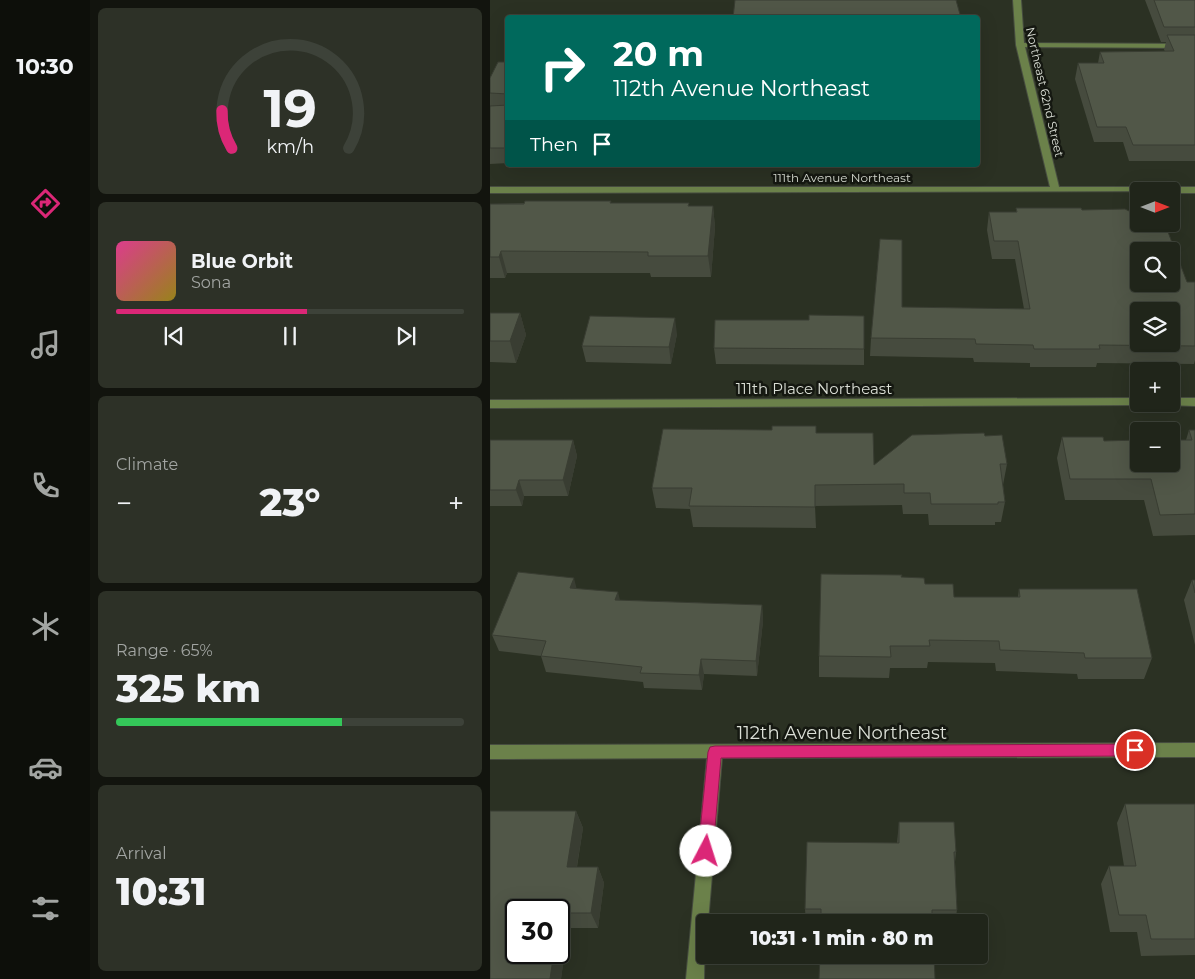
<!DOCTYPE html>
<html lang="en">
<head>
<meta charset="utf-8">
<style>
  body { margin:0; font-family:Montserrat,sans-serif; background:#2d3127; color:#f1f3f6; height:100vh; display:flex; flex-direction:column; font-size:19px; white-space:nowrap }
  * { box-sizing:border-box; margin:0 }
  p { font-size:16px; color:#a2a5a2 }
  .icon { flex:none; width:28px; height:28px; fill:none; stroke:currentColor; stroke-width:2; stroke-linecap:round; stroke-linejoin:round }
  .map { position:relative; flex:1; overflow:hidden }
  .drawer { display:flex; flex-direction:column; gap:8px; padding:8px; background:#12140e; width:400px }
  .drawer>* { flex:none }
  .banner { position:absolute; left:15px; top:15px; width:475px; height:152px; border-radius:5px; box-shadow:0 5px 20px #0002,0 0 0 1px #3d4239; background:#00695c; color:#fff; overflow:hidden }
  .needle { width:32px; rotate:90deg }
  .fabs { position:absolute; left:640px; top:182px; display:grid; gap:10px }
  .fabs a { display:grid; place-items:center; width:50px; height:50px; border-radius:5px; background:#20251a; box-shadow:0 5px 20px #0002,0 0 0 1px #3d4239; font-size:25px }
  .speed { position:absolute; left:15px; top:899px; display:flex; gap:10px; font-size:25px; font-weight:700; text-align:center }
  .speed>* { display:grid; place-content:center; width:65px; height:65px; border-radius:50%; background:#20251a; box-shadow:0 5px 20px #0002,0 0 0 1px #3d4239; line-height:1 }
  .speed .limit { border:2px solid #111; border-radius:8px; background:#fff; color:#111 }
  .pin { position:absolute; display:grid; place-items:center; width:42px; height:42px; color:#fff; margin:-21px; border:2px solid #fff; border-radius:50%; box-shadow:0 1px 5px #0007 }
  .me { position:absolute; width:55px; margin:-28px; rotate:5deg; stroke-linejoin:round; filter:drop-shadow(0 0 4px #0008) }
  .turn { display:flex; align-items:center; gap:18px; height:105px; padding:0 25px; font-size:22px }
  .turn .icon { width:65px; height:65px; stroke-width:2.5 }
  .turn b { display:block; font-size:35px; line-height:42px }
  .then { display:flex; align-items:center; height:48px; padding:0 25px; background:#0003; gap:10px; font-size:19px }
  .big { font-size:38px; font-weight:800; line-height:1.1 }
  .drawer .card { flex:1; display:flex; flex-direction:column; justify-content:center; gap:8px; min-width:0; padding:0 18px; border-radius:8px; background:#2d3127 }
  .drawer .dial { align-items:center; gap:0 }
  .dial svg { height:130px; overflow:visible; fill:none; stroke:#3d4239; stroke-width:7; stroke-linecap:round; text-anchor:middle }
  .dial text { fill:#f1f3f6; stroke:none }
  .song { display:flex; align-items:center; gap:15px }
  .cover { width:60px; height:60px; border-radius:8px; background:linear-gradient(135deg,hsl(330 70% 55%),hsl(50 70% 35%)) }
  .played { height:5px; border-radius:2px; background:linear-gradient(90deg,#db2777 55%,#3d4239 55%) }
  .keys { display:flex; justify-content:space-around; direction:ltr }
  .heat { display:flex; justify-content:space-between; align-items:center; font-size:28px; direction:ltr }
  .charge { height:8px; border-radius:4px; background:linear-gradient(90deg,#34c759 65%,#3d4239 0) }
  .trip { position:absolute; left:206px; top:914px; width:292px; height:50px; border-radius:5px; background:#20251a; box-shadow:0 5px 20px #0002,0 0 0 1px #3d4239; font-weight:800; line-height:50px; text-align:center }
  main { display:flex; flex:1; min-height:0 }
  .dock { display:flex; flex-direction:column; width:90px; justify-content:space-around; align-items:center; background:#0d0f0a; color:#a2a5a2 }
  .dock .icon { width:35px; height:35px }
  .dock .current { color:#db2777 }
  .dock b { font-size:22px; color:#f1f3f6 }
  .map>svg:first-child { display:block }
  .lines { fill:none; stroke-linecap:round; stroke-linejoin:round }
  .minor-casing { stroke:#474d40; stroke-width:2 }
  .minor { fill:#6b814a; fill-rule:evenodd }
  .wall { fill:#464b3e }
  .shaded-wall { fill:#393d32 }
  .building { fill:#515748; stroke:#393d32; fill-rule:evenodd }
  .route { fill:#db2777; stroke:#8e194d }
  .labels { text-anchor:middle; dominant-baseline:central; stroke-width:5; stroke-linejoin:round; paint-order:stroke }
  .far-street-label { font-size:12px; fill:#dbdfd6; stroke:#151811 }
  .street-label { font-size:15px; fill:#dbdfd6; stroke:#151811 }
  .near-street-label { font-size:18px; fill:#dbdfd6; stroke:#151811 }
</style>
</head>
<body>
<main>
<nav class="dock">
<b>10:30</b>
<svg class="icon current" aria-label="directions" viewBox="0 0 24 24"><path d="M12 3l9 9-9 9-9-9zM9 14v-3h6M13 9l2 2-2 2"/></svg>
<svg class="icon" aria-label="music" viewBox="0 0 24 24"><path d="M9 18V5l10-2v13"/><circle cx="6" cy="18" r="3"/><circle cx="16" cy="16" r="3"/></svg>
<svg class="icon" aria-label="phone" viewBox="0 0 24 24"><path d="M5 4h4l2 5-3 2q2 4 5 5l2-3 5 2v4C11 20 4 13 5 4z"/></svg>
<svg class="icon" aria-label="climate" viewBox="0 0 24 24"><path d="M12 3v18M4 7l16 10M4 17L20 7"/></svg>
<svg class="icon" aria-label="car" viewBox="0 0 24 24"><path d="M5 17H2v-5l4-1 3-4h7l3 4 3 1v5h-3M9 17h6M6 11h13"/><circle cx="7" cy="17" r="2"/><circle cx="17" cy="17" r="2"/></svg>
<svg class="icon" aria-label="filters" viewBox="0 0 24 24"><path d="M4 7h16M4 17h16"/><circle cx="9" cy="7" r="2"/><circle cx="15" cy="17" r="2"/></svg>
</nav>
<section class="drawer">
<div class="card dial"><svg viewBox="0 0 100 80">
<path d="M14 69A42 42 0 1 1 86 69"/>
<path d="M14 69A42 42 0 0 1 8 46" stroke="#db2777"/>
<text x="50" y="56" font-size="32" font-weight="700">19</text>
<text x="50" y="72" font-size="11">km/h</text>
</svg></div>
<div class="card">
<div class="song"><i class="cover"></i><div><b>Blue Orbit</b><p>Sona</p></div></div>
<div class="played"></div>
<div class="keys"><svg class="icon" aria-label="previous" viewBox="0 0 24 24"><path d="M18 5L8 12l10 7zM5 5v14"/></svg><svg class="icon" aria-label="pause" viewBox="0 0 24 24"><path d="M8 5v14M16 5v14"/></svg><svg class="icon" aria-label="next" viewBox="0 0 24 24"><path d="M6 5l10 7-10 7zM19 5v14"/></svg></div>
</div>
<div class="card"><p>Climate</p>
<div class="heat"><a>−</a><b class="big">23°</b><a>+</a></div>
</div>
<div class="card"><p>Range · 65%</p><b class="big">325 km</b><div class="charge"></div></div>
<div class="card"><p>Arrival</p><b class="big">10:31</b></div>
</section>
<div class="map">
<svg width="705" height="979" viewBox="0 0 705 979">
  <rect width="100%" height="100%" fill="#2b3123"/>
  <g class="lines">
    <!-- minor casing -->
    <g class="minor-casing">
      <g id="minor">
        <path d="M523 0H531L534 43 705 44V48L535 47 569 187H705V193H681V191L0 193V187H560L526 45Z"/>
        <path d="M649 398V404L653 405 0 408V400Z"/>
        <path d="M681 398H705V406L677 405 681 404Z"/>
        <path d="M705 743V757L232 758 218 922H215L214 979H196L217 758 0 759V745Z"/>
      </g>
    </g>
    <!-- minor -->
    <use href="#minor" class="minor"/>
  </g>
  <!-- wall -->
  <g class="wall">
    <path d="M655 0H705V161H639L633 142H604L585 79 588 63H608L610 52 675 51 674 50 676 42H671Z"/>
    <path d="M18 62V163L0 164V78Z"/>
    <path d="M121 201V203H199V206H223L225 227 221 277H161L160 273H17L15 278H0V204Z"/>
    <path d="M526 208 592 210 697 282H705V360L704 364 607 363 606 367H540V363L484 362 483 358 380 356 381 338 412 307 534 309 525 259H502L497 230 499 212H526Z"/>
    <path d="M0 313H30L36 335 26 363 0 362Z"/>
    <path d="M187 334 181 364 96 362 92 346Z"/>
    <path d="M224 348 374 349V365L226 364Z"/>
    <path d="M699 430H705V535L663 536 654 500H575L567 458 572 437 614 441 696 440Z"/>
    <path d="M326 433 384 465 495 436 517 464 513 485 515 502 511 522H505V525H439L438 514H413L412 505 325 506 326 528 203 527 200 509 166 508 162 488Z"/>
    <path d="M0 440H83L87 456 78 496H34L32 506H0Z"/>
    <path d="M411 577 435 584 464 597H528L529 589 662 658 654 679H588L587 674 506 671 505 663 438 662 437 668H400L399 678 329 677V656Z"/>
    <path d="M702 580H705V645L694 600Z"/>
    <path d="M87 589 129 600 272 605 273 621 267 676 214 674 212 690 154 688 153 682 56 672 51 656 9 651 2 635Z"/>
    <path d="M635 804H705V955L651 956 647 932H620L611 884 619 866H634L627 823Z"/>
    <path d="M86 811 93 828 87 867H108L114 883 108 928H78L71 979H0Z"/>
    <path d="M409 822 466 852 465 862 467 910 465 922H316L315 909 407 843Z"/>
  </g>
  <!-- shaded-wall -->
  <g class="shaded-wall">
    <path d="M223 206 225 227 221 277 218 256Z"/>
    <path d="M11 251 17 273 15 278 9 257Z"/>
    <path d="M30 313 36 335 26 363 20 341Z"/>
    <path d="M185 318 187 334 181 364 179 347Z"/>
    <path d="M83 440 87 456 78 496 73 480Z"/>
    <path d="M29 480 34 496 32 506 26 490Z"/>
    <path d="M84 578 88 594 80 588Z"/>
    <path d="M128 592 132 608 125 600Z"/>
    <path d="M272 605 273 621 267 676 266 661Z"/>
    <path d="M211 659 214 674 212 690 209 675Z"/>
    <path d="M86 811 93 828 84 883 77 867Z"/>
    <path d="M108 867 114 883 108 928 101 913Z"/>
    <path d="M70 913 78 928 71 979H60L64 952H69V922Z"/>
  </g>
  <!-- building -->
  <g class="building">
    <path d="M245 0H466L471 18H243Z"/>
    <path d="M664 0H705V27H674Z"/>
    <path d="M677 35H705V145H643L636 127H607L588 63H614L610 52 684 51Z"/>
    <path d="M8 62H18V94L0 93V78Z"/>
    <path d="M18 105V148H0V106Z"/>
    <path d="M35 201H121L120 203H199L198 206H223L218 256H158V252L11 251 9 257H0V204H34Z"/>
    <path d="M526 208H591L592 210 635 209 645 214H649V224H675L697 282H705V346L609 345 610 349H544L543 345 486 344 485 339 381 338 390 239 412 240V307L540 309 528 241H504L499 212H527ZM649 251H681V284H649ZM649 311H681V344H649Z"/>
    <path d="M0 313H30L20 341H0Z"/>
    <path d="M319 315 374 316V349L224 348 225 320H319Z"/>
    <path d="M100 316 185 318 179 347 92 346Z"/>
    <path d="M282 426H326V433H383L384 465 422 435 494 433 495 436 512 435 517 464H510L515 502H508V504H441L440 493H414V484L325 485V507L199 506 202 488H162L173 429 282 430Z"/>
    <path d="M699 430H705V514L670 515 661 479H580L572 437H613L614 441 649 440V464H681V440H702Z"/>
    <path d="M0 440H83L73 480H29L26 490H0Z"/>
    <path d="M28 572 84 578 80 588 128 592 125 600 272 605 266 661 211 659 209 675 150 673 152 667 51 656 56 641 2 635Z"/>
    <path d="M331 574 412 575 411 577 434 578 435 584H463L464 597H530L529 589H647L662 658H595L594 653 510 650 509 641 439 640 440 646H400L401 657 329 656Z"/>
    <path d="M702 580H705V593Z"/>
    <path d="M635 804H705V939H661L656 915H629L619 866H646Z"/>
    <path d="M0 811H86L77 867H108L101 913H70L69 922V910H26V952H64L60 979H0Z"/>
    <path d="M409 822H464L466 852H464L467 910H442V922H331V909H315L317 842 409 843Z"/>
    <path d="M330 955H444L445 979H329Z"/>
  </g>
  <!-- route -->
  <path class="route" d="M645 744 650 745 652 750 650 754 645 756 231 758 223 851 221 856 216 858 211 856 208 851 218 752 220 747 225 746Z"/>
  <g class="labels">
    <!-- far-street labels -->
    <g class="far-street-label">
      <text transform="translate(555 92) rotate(77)">Northeast 62nd Street</text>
      <text x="352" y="177">111th Avenue Northeast</text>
    </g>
    <!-- street labels -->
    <g class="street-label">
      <text x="324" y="388">111th Place Northeast</text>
    </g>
    <!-- near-street labels -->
    <g class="near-street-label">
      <text x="352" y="733">112th Avenue Northeast</text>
    </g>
  </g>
</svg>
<div class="fabs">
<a><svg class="needle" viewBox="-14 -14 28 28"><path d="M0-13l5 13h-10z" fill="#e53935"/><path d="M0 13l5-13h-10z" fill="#a2a5a2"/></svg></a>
<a><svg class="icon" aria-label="search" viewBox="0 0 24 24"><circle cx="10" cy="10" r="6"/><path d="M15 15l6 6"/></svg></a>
<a><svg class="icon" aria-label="layers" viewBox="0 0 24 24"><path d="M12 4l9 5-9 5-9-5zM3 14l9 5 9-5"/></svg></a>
<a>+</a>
<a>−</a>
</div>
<div class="speed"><div class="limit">30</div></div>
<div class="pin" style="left:645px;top:750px;background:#d93025"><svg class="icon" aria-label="arrive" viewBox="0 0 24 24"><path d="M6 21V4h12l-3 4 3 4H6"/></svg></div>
<svg class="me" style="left:216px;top:851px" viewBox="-20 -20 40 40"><circle r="19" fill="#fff"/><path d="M0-13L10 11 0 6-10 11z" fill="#db2777"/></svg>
<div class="trip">10:31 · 1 min · 80 m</div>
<div class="banner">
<div class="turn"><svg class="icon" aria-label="right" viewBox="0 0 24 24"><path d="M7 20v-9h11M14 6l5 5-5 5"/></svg><div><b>20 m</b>112th Avenue Northeast</div></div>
<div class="then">Then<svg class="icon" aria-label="arrive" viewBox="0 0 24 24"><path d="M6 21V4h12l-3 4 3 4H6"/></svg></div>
</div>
</div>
</main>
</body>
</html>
